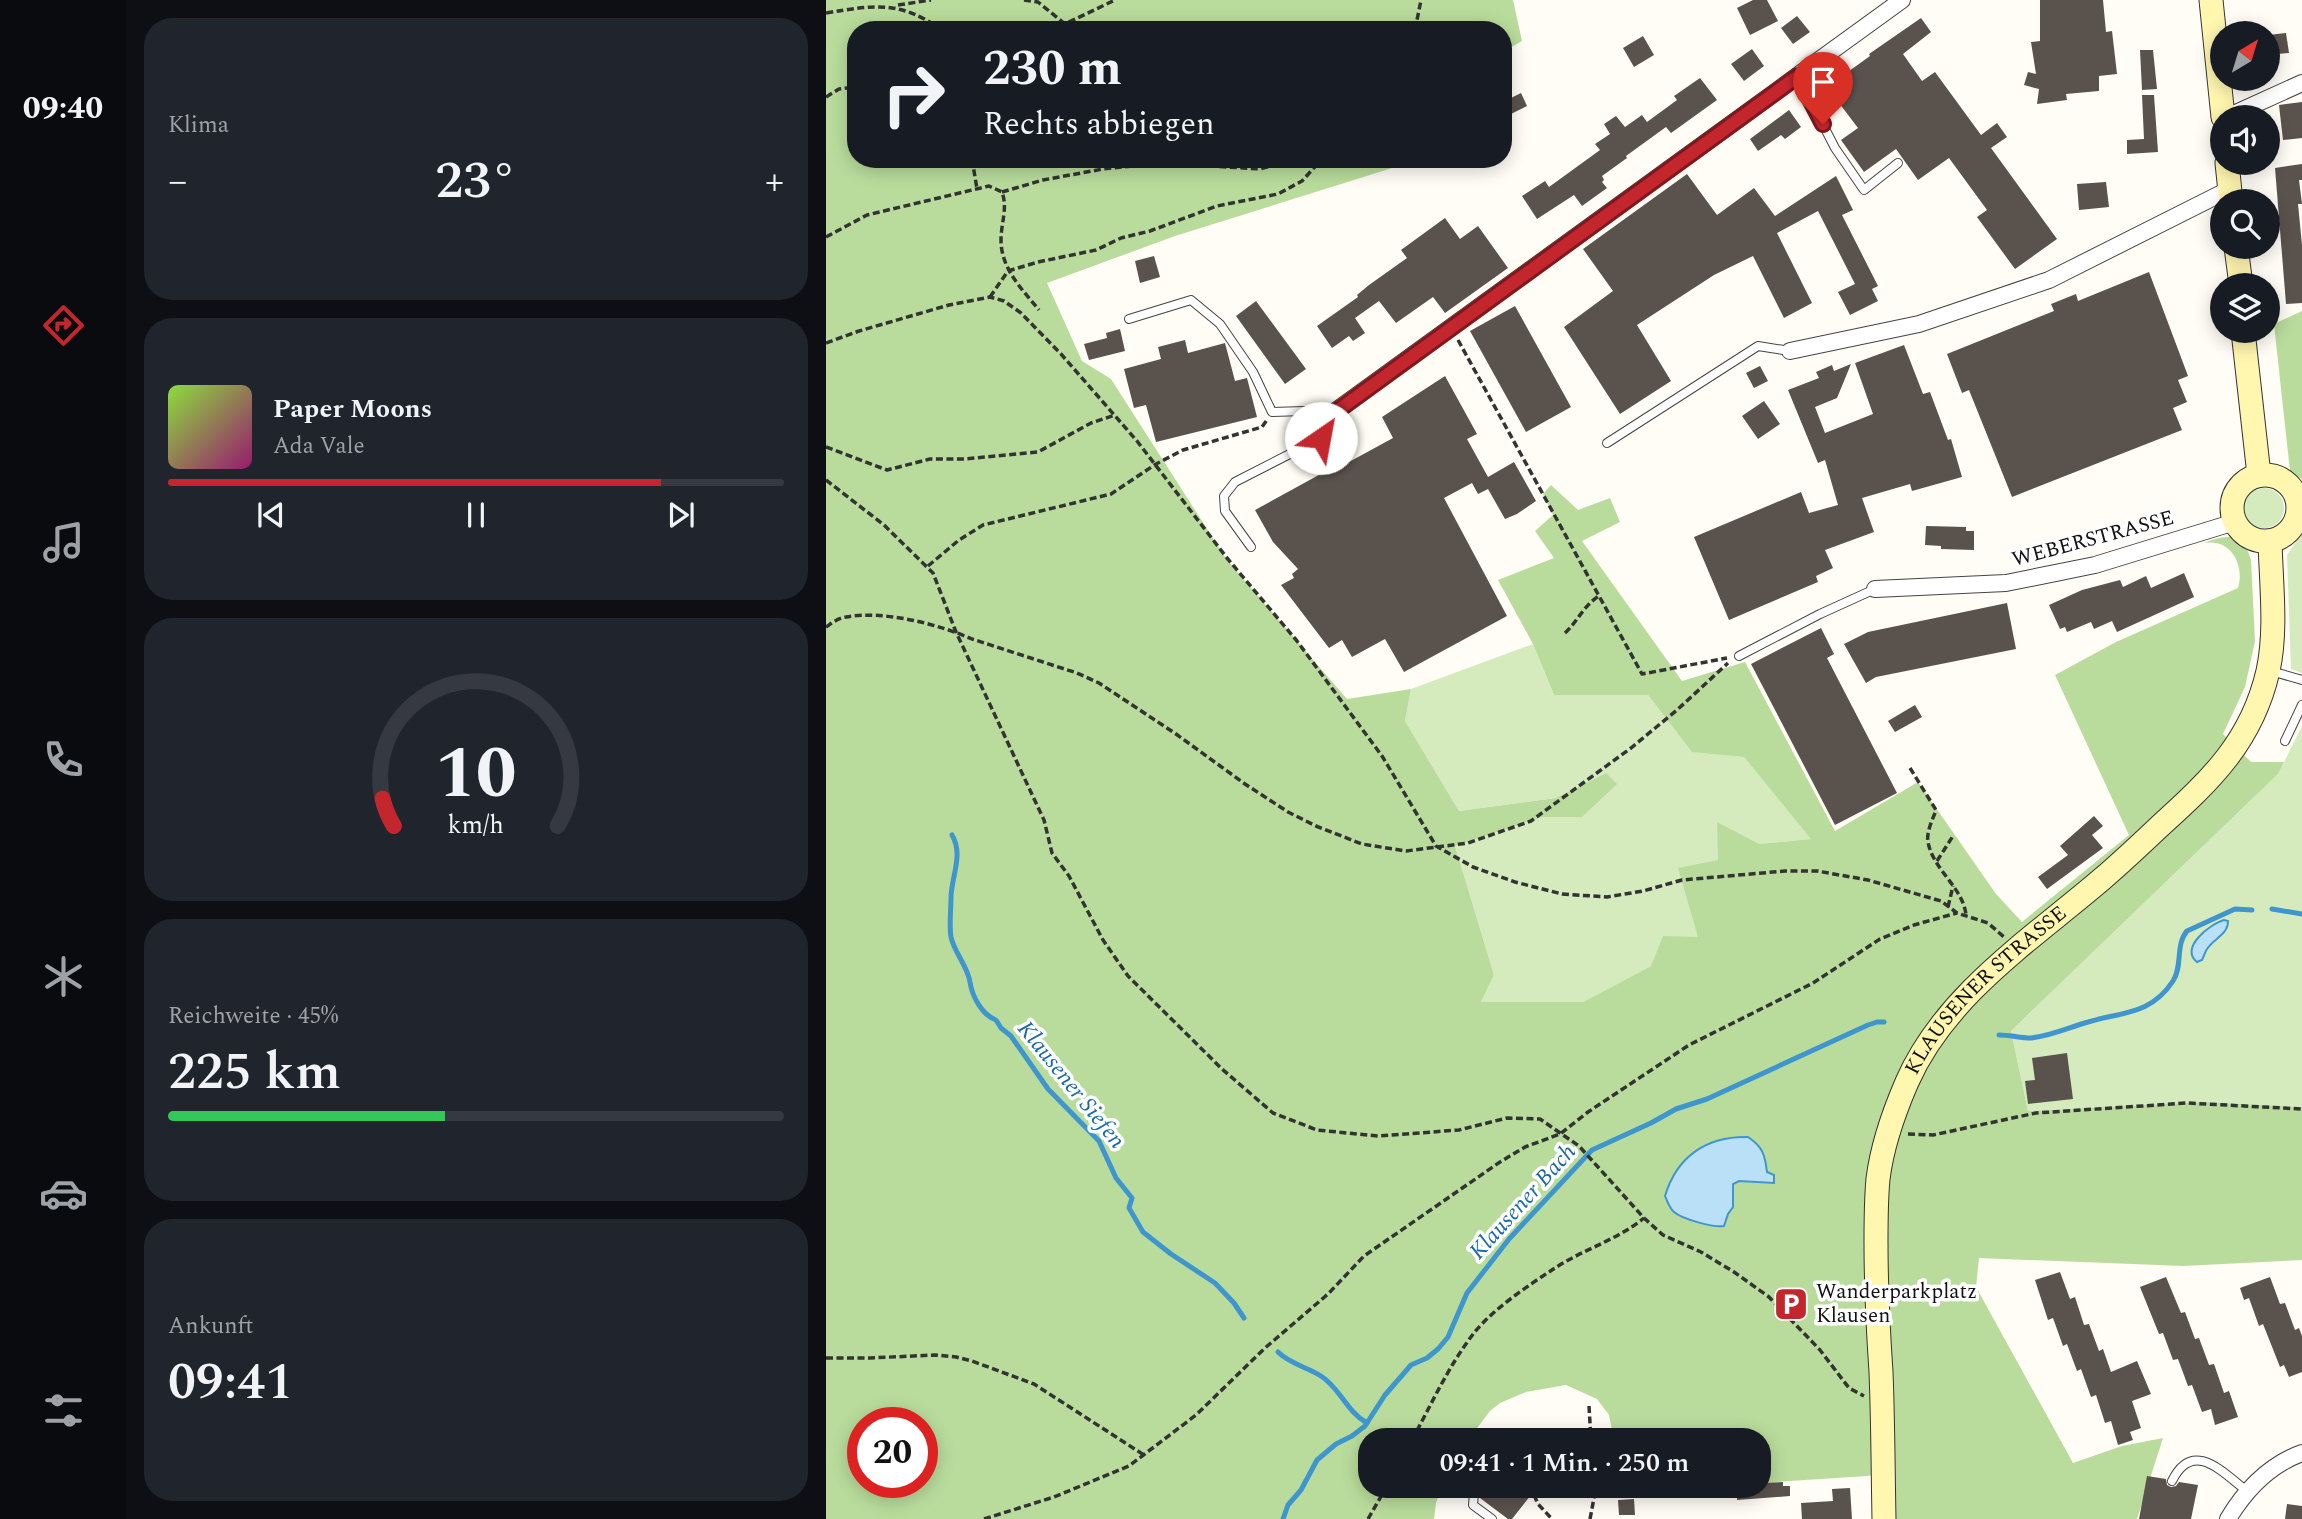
<!DOCTYPE html>
<html lang="de">
<head>
<meta charset="utf-8">
<style>
  body { margin:0; font-family:Spectral,serif; background:#20242c; color:#f1f3f6; height:100vh; display:flex; flex-direction:column; font-size:26px; white-space:nowrap }
  * { box-sizing:border-box; margin:0 }
  p { font-size:23px; color:#9ea1a6 }
  .icon { flex:none; width:38px; height:38px; fill:none; stroke:currentColor; stroke-width:2; stroke-linecap:round; stroke-linejoin:round }
  .map { position:relative; flex:1; overflow:hidden }
  .sheet { display:flex; flex-direction:column; gap:18px; padding:18px; background:#0d0f14; width:700px }
  .sheet>* { flex:none }
  .banner { position:absolute; left:21px; top:21px; width:665px; height:147px; border-radius:28px; box-shadow:0 4px 18px #0003; background:#171b24; color:#f1f3f6; overflow:hidden }
  .needle { width:46px; rotate:38deg }
  .buttons { position:absolute; left:1384px; top:21px; display:grid; gap:14px }
  .buttons a { display:grid; place-items:center; width:70px; height:70px; border-radius:50%; background:#171b24; box-shadow:0 4px 18px #0003; font-size:35px }
  .speed { position:absolute; left:21px; top:1407px; display:flex; gap:14px; font-size:35px; font-weight:700; text-align:center }
  .speed>* { display:grid; place-content:center; width:91px; height:91px; border-radius:50%; background:#171b24; box-shadow:0 4px 18px #0003; line-height:1 }
  .speed .limit { border:10px solid #d22; background:#fff; color:#111 }
  .pin { position:absolute; display:grid; place-items:center; width:60px; height:60px; color:#fff; margin:-72px -30px; border-radius:50% 50% 50% 0; rotate:-45deg; box-shadow:0 0 7px #0007 }
  .pin .icon { rotate:45deg }
  .me { position:absolute; width:77px; margin:-38px; rotate:33deg; stroke-linejoin:round; filter:drop-shadow(0 0 5px #0008) }
  .turn { display:flex; align-items:center; gap:24px; height:147px; padding:0 21px; font-size:32px }
  .turn .icon { width:91px; height:91px; stroke-width:2.5 }
  .turn b { display:block; font-size:49px; line-height:60px }
  .big { font-size:52px; font-weight:600; line-height:1.1 }
  .sheet .tile { flex:1; display:flex; flex-direction:column; justify-content:center; gap:10px; min-width:0; padding:0 24px; border-radius:28px; background:#20242c }
  .sheet .dial { align-items:center; gap:0 }
  .dial svg { height:182px; overflow:visible; fill:none; stroke:#363941; stroke-width:7; stroke-linecap:round; text-anchor:middle }
  .dial text { fill:#f1f3f6; stroke:none }
  .song { display:flex; align-items:center; gap:21px }
  .cover { width:84px; height:84px; border-radius:10px; background:linear-gradient(135deg,hsl(90 70% 55%),hsl(320 70% 35%)) }
  .played { height:7px; border-radius:4px; background:linear-gradient(90deg,#c4262e 80%,#363941 80%) }
  .keys { display:flex; justify-content:space-around; direction:ltr }
  .heat { display:flex; justify-content:space-between; align-items:center; font-size:38px; direction:ltr }
  .charge { height:10px; border-radius:5px; background:linear-gradient(90deg,#34c759 45%,#363941 0) }
  .trip { position:absolute; left:532px; top:1428px; width:413px; height:70px; border-radius:28px; background:#171b24; box-shadow:0 4px 18px #0003; font-weight:600; line-height:70px; text-align:center }
  main { display:flex; flex:1; min-height:0 }
  .dock { display:flex; flex-direction:column; width:126px; justify-content:space-around; align-items:center; background:#090b0e; color:#9ea1a6 }
  .dock .icon { width:49px; height:49px }
  .dock .on { color:#c4262e }
  .dock b { font-size:32px; color:#f1f3f6 }
  .map>svg:first-child { display:block }
  .green { fill:#d5ebbd }
  .forest { fill:#b9dc9c; fill-rule:evenodd }
  .water { fill:#b9e0f7; stroke:#3f96cf; stroke-width:2 }
  .lines { fill:none; stroke-linecap:round; stroke-linejoin:round }
  .stream { stroke:#3f96cf; stroke-width:5 }
  .building { fill:#5a524d }
  .lane-casing { stroke:#444; stroke-width:10 }
  .street-casing { stroke:#444; stroke-width:18 }
  .secondary-casing { stroke:#333; stroke-width:25 }
  .path { stroke:#333; stroke-width:3.5; stroke-dasharray:7 3.5; stroke-linecap:butt }
  .lane { stroke:#fff; stroke-width:8 }
  .street { stroke:#fff; stroke-width:16 }
  .secondary { stroke:#fff6b0; stroke-width:23 }
  .route-casing { stroke:#7f191e; stroke-width:18 }
  .route { stroke:#c4262e; stroke-width:12 }
  .labels { text-anchor:middle; dominant-baseline:central; stroke-width:7; stroke-linejoin:round; paint-order:stroke }
  .street-label { font-size:21px; fill:#111; stroke:#fff }
  .poi-label { font-size:21px; fill:#111; stroke:#fff; text-anchor:start }
  .water-label { font-size:23px; font-style:italic; fill:#1768a6; stroke:#fff }
</style>
</head>
<body>
<main>
<nav class="dock">
<b>09:40</b>
<svg class="icon on" aria-label="directions" viewBox="0 0 24 24"><path d="M12 3l9 9-9 9-9-9zM9 14v-3h6M13 9l2 2-2 2"/></svg>
<svg class="icon" aria-label="music" viewBox="0 0 24 24"><path d="M9 18V5l10-2v13"/><circle cx="6" cy="18" r="3"/><circle cx="16" cy="16" r="3"/></svg>
<svg class="icon" aria-label="phone" viewBox="0 0 24 24"><path d="M5 4h4l2 5-3 2q2 4 5 5l2-3 5 2v4C11 20 4 13 5 4z"/></svg>
<svg class="icon" aria-label="climate" viewBox="0 0 24 24"><path d="M12 3v18M4 7l16 10M4 17L20 7"/></svg>
<svg class="icon" aria-label="car" viewBox="0 0 24 24"><path d="M5 17H2v-5l4-1 3-4h7l3 4 3 1v5h-3M9 17h6M6 11h13"/><circle cx="7" cy="17" r="2"/><circle cx="17" cy="17" r="2"/></svg>
<svg class="icon" aria-label="filters" viewBox="0 0 24 24"><path d="M4 7h16M4 17h16"/><circle cx="9" cy="7" r="2"/><circle cx="15" cy="17" r="2"/></svg>
</nav>
<section class="sheet">
<div class="tile"><p>Klima</p>
<div class="heat"><a>−</a><b class="big">23°</b><a>+</a></div>
</div>
<div class="tile">
<div class="song"><i class="cover"></i><div><b>Paper Moons</b><p>Ada Vale</p></div></div>
<div class="played"></div>
<div class="keys"><svg class="icon" aria-label="previous" viewBox="0 0 24 24"><path d="M18 5L8 12l10 7zM5 5v14"/></svg><svg class="icon" aria-label="pause" viewBox="0 0 24 24"><path d="M8 5v14M16 5v14"/></svg><svg class="icon" aria-label="next" viewBox="0 0 24 24"><path d="M6 5l10 7-10 7zM19 5v14"/></svg></div>
</div>
<div class="tile dial"><svg viewBox="0 0 100 80">
<path d="M14 69A42 42 0 1 1 86 69"/>
<path d="M14 69A42 42 0 0 1 9 57" stroke="#c4262e"/>
<text x="50" y="56" font-size="32" font-weight="700">10</text>
<text x="50" y="72" font-size="11">km/h</text>
</svg></div>
<div class="tile"><p>Reichweite · 45%</p><b class="big">225 km</b><div class="charge"></div></div>
<div class="tile"><p>Ankunft</p><b class="big">09:41</b></div>
</section>
<div class="map">
<svg width="1476" height="1519" viewBox="0 0 1476 1519">
  <rect width="100%" height="100%" fill="#fffdf5"/>
  <!-- green -->
  <g class="green">
    <circle cx="1438" cy="508" r="20"/>
    <path d="M1476 533V673L1465 669 1461 555Z"/>
    <path d="M707 644 728 695H822L866 751 918 757 986 839 933 844 892 860 872 937 825 966 757 1002H655L668 975 629 846 717 817H756L780 773 730 798 633 811 579 721 585 689Z"/>
    <path d="M1476 726V1107L1377 1102 1202 1111 1185 1031 1452 774Z"/>
  </g>
  <!-- forest -->
  <g class="forest">
    <path d="M0 0H687L696 41 677 52V30H30V159H595L349 236 221 283 256 361 285 379 401 560 521 699 585 689 579 721 633 811 730 798 780 773 791 784 756 817H717L629 846 668 975 655 1002H757L825 966 837 936 872 937 852 868 892 860 891 822 933 844 985 839 918 757 866 752 822 695H728L707 644 672 580 728 558 709 531 727 515 717 494 725 485 752 510 784 498 794 522 756 541 856 681 919 662 1009 831 1092 782 1170 894 1196 922 1303 835 1229 675 1290 642 1412 588C1419 565 1405 538 1378 543 1400 534 1417 532 1425 560L1429 641 1419 687 1397 734 1425 762H1458L1452 774 1185 1031 1202 1111 1377 1102 1476 1107V1260L1357 1266 1153 1258 1150 1287 1247 1463 1296 1446 1337 1438 1311 1519H1070L1069 1471 1041 1476 933 1483V1440H788L783 1415 771 1399 740 1385 700 1392 674 1403 664 1411 642 1440H544V1486H616L610 1503 608 1519H0ZM37 1423H96V1482H37Z"/>
    <path d="M1476 311V479L1464 471 1448 324Z"/>
    <path d="M791 1486H899L792 1493Z"/>
  </g>
  <!-- water -->
  <g class="water">
    <path d="M1398 920 1402 921C1402 935 1388 938 1381 949 1379 952 1378 956 1376 960L1371 962C1353 948 1384 924 1398 920Z"/>
    <path d="M922 1137C937 1147 939 1155 941 1172L948 1175V1183L913 1181 907 1184V1207L902 1214 898 1226C888 1228 856 1219 848 1212 844 1209 841 1201 839 1196 851 1156 881 1136 922 1137Z"/>
  </g>
  <g class="lines">
    <!-- stream -->
    <g class="stream">
      <path d="M126 835C138 855 125 877 125 898 125 910 123 925 125 937 128 952 142 967 144 982 146 996 156 1015 170 1020L175 1028 185 1036 222 1089 273 1141 290 1178 306 1198 303 1208 317 1232 345 1254 389 1283 408 1303 418 1318"/>
      <path d="M1446 909 1476 914"/>
      <path d="M1173 1035C1184 1035 1194 1038 1205 1038 1225 1036 1244 1027 1262 1022 1295 1012 1325 1015 1347 981 1357 966 1349 945 1361 931L1409 909 1426 910"/>
      <path d="M452 1352C464 1364 481 1367 495 1376 514 1388 520 1411 541 1423"/>
      <path d="M457 1519 462 1505 475 1490 491 1460 510 1444 526 1436 539 1426 559 1395 585 1365 601 1358 612 1349 622 1337 641 1293 683 1239 766 1150 825 1123 850 1109 881 1099 1042 1025 1051 1022H1058"/>
    </g>
  </g>
  <!-- building -->
  <g class="building">
    <path d="M927 0H941L952 21 924 35 911 8Z"/>
    <path d="M1214 0H1277L1280 32 1286 31 1291 74 1273 76V91L1240 94 1241 100 1211 104 1213 89 1198 85 1202 72 1210 74 1205 42 1214 41Z"/>
    <path d="M971 16 984 32 967 44 955 28Z"/>
    <path d="M1095 18 1105 32 1077 54 1096 81 1109 72 1155 135 1171 123 1181 137 1165 148 1231 239 1189 269 1151 217 1161 210 1123 158 1092 180 1070 149 1038 172 1015 140 1032 128 1001 87 1044 56 1043 54Z"/>
    <path d="M1460 33 1463 53 1442 55V35Z"/>
    <path d="M817 36 828 55 808 67 797 48Z"/>
    <path d="M926 49 938 66 918 81 905 64Z"/>
    <path d="M1314 50H1327L1331 89 1316 90Z"/>
    <path d="M874 78 891 100 845 133 840 127 800 156 801 158 776 176 778 180 776 182 781 188 756 206 748 195 711 219 696 196 719 181 723 187 774 150 769 144 784 134 778 124 790 116 799 127 816 115 821 122 851 100 848 96Z"/>
    <path d="M695 93 701 106 681 116 677 108V102Z"/>
    <path d="M1316 95H1328L1332 152 1301 154V140L1318 139Z"/>
    <path d="M1476 102V138L1457 140 1453 105Z"/>
    <path d="M963 110 975 127 959 139 955 135 932 151 924 139Z"/>
    <path d="M1476 164V180H1473L1476 204H1472L1476 245V303L1460 304 1449 168Z"/>
    <path d="M861 174 891 215 928 188 949 216 1010 176 1027 210 1016 215 1052 286 1046 289 1052 301 1024 315 1012 292 1029 284 992 211 951 233 986 303 958 318 927 256 888 275 811 325 845 381 794 414 738 327 787 291 757 249Z"/>
    <path d="M1280 182 1283 207 1253 210 1251 184Z"/>
    <path d="M619 218 634 239 652 226 682 268 619 313 607 297 570 323 553 301 529 318 539 333 527 341 523 336 506 348 491 326 532 297 531 295 543 285 581 258 575 250Z"/>
    <path d="M328 256 334 277 314 283 309 261Z"/>
    <path d="M1323 272 1362 376 1352 380 1361 402 1347 408 1356 430 1186 497 1143 390 1136 393 1121 354 1228 311 1225 304 1250 294 1252 301Z"/>
    <path d="M430 301 480 369 459 384 410 316Z"/>
    <path d="M689 306 745 407 700 432 644 331Z"/>
    <path d="M294 329 299 351 263 360 258 344 281 338 280 333Z"/>
    <path d="M359 340 362 353 399 343 409 381 421 378 431 417 330 442 320 405 308 408 298 369 335 359 332 347Z"/>
    <path d="M1078 345 1097 394 1104 392 1122 440 1125 439 1136 477 1086 491 1084 484 1036 498 1048 532 999 550 1007 568 990 576 992 582 903 620 868 537 975 492 983 513 1012 505 999 460 992 463 962 390 993 378 990 372 1006 365 1008 371 1025 364 1011 398 989 407 999 433 1047 414 1029 363Z"/>
    <path d="M934 366 942 381 928 388 920 373Z"/>
    <path d="M619 376 651 434 641 439 662 477 688 462 710 501 691 514 679 519 662 489 652 494 646 483 618 498 681 616 578 672 559 639 526 657 516 640 503 648 455 585 468 578 466 574 472 569 447 542 429 510 522 459 523 462 567 438 556 417Z"/>
    <path d="M938 401 954 424 932 439 916 416Z"/>
    <path d="M1100 526 1140 527V531H1148V550L1115 549V546L1099 545Z"/>
    <path d="M1358 573 1368 597 1291 632 1286 621 1268 629 1265 622 1241 632 1239 627 1234 629 1223 605 1256 590 1294 580 1297 587 1320 576 1325 588Z"/>
    <path d="M1181 603 1190 649 1050 677 1040 683 1018 644 1042 632Z"/>
    <path d="M995 628 1008 654 1001 658 1071 793 1009 825 925 664Z"/>
    <path d="M1089 705 1096 717 1069 732 1062 721Z"/>
    <path d="M1268 816 1277 826 1266 835 1277 848 1221 889 1212 877 1242 855 1234 846Z"/>
    <path d="M1241 1053 1247 1099 1202 1104 1199 1081 1209 1080 1206 1058Z"/>
    <path d="M1234 1272 1244 1299 1249 1297 1258 1325 1263 1324 1273 1351 1277 1349 1285 1372 1311 1361 1325 1394 1306 1401 1315 1428 1304 1432 1307 1440 1292 1445 1285 1421 1279 1423 1270 1395 1265 1397 1255 1369 1251 1371 1241 1344 1237 1346 1227 1318 1222 1320 1209 1280Z"/>
    <path d="M1340 1277 1355 1313 1359 1312 1369 1339 1373 1338 1383 1365 1388 1364 1398 1393 1403 1391 1412 1417 1389 1425 1385 1409 1376 1412 1366 1385 1362 1386 1352 1359 1347 1360 1337 1333 1333 1334 1314 1287Z"/>
    <path d="M1444 1277 1454 1304 1459 1303 1469 1330 1473 1328 1476 1336V1372L1463 1377 1458 1365 1454 1367 1437 1324 1433 1326 1423 1298 1418 1300 1414 1288Z"/>
    <path d="M1321 1476 1340 1479 1341 1485 1345 1487 1350 1486 1353 1482 1372 1485 1365 1519H1313Z"/>
    <path d="M957 1482V1486H964V1496L911 1500V1486H934L933 1483Z"/>
    <path d="M660 1486H659H712L686 1519H682L654 1498Z"/>
    <path d="M1024 1488 1026 1519H976L975 1503 1007 1501 1006 1489Z"/>
    <path d="M808 1499 809 1515H793L792 1500Z"/>
    <path d="M1461 1504 1476 1506V1519H1459Z"/>
  </g>
  <g class="lines">
    <!-- lane casing -->
    <g class="lane-casing">
      <g id="lane">
        <path d="M972 76 1009 148 1038 190 1072 163"/>
        <path d="M303 319 365 300 394 324 427 372 446 412 511 410"/>
        <path d="M781 443 932 346 964 351"/>
        <path d="M425 547 399 511 398 496 409 482 495 438 511 410"/>
        <path d="M913 656 994 614 1049 589"/>
        <path d="M1445 671 1476 680"/>
        <path d="M1459 741 1476 705"/>
        <path d="M1346 1481C1367 1438 1397 1473 1421 1491"/>
        <path d="M653 1486 648 1493 647 1505 666 1519"/>
      </g>
    </g>
    <!-- street casing -->
    <g class="street-casing">
      <g id="street">
        <path d="M1401 117 1476 83"/>
        <path d="M964 351 1093 324 1223 280 1404 189"/>
        <path d="M511 410 1076 0"/>
        <path d="M1049 589 1180 583 1269 565 1409 522"/>
        <path d="M1402 1519C1420 1489 1443 1465 1476 1453"/>
      </g>
    </g>
    <!-- secondary casing -->
    <g class="secondary-casing">
      <g id="secondary">
        <path d="M1385 0 1397 117"/>
        <path d="M1401 163 1405 201"/>
        <path d="M1410 247 1415 285"/>
        <path d="M1417 331 1433 475"/>
        <circle cx="1439" cy="508" r="33"/>
        <path id="s1" d="M1058 1519C1057 1470 1057 1421 1055 1372 1052 1328 1050 1285 1050 1242 1050 1221 1050 1200 1052 1179 1056 1146 1068 1112 1081 1082 1119 995 1206 939 1276 879 1296 862 1315 844 1334 826 1385 780 1426 741 1442 671 1451 630 1445 583 1444 541"/>
      </g>
    </g>
    <!-- path -->
    <g class="path">
      <path d="M198 0 212 2 239 24"/>
      <path d="M72 5 105 0"/>
      <path d="M0 13C50 5 73 0 116 30"/>
      <path d="M237 30 239 24 289 0"/>
      <path d="M589 30 595 0"/>
      <path d="M0 97 13 89 30 87"/>
      <path d="M146 159 151 189"/>
      <path d="M176 192 217 180 277 169 334 163 434 169 462 161 485 159"/>
      <path d="M0 237 41 215 163 186 176 192C182 208 175 223 175 240 175 269 196 289 213 310"/>
      <path d="M164 297 182 271 212 262 270 250 295 238 324 231 391 206 452 194 476 181 496 159"/>
      <path d="M632 340 816 674 901 658"/>
      <path d="M0 343 33 331 123 305 164 297 178 301 195 313 235 354 311 441 401 558 471 641 556 756 610 846 647 867 689 882 736 894 781 897 817 891 856 880 959 871H991L1042 880 1115 901 1131 913 1162 923 1178 937"/>
      <path d="M0 447 61 470 104 459H139L212 452 265 423 289 415"/>
      <path d="M0 480 58 525 107 573 130 632 218 820 226 853 243 876 277 940 302 976 396 1069 447 1113 491 1130 552 1136 633 1130 681 1118 714 1119 753 1146 818 1218 837 1235 875 1252 908 1272 943 1297 994 1350 1023 1388 1038 1396"/>
      <path d="M102 566 133 540 157 525 285 494 330 464 357 450 436 427 441 420"/>
      <path d="M0 627C6 623 12 618 20 617 57 610 112 624 146 639L251 673 273 683 350 734 419 784 462 812 490 826 536 844 580 851 642 843 705 821 805 748 851 710 902 663"/>
      <path d="M739 633C752 621 758 605 773 596"/>
      <path d="M1084 768 1110 810C1107 819 1100 832 1102 842 1107 870 1137 887 1140 915"/>
      <path d="M1111 861 1127 836"/>
      <path d="M1122 907 1127 886"/>
      <path d="M1082 1134 1107 1135 1210 1113 1361 1103 1476 1109"/>
      <path d="M0 1358H44L109 1355 130 1357 146 1361 208 1384 318 1455"/>
      <path d="M763 1406 765 1440"/>
      <path d="M586 1440C605 1405 623 1365 648 1333 667 1309 703 1285 729 1268 758 1249 791 1240 818 1218"/>
      <path d="M708 1495 712 1504 726 1519"/>
      <path d="M158 1519 228 1497 303 1466 370 1415 439 1348 502 1294 538 1256 674 1162 699 1147 734 1134 762 1112 863 1045 987 983 1054 939 1088 925 1131 913"/>
      <path d="M542 1519 561 1486"/>
      <path d="M764 1519 768 1498 767 1486"/>
    </g>
    <!-- lane -->
    <use href="#lane" class="lane"/>
    <!-- street -->
    <use href="#street" class="street"/>
    <!-- secondary -->
    <use href="#secondary" class="secondary"/>
  </g>
  <g class="lines">
    <!-- route casing -->
    <g class="route-casing">
      <path id="route" d="M495 438 511 411 972 76 997 124"/>
    </g>
    <!-- route -->
    <use href="#route" class="route"/>
  </g>
  <!-- icons -->
  <defs>
    <g id="parking-square" transform="scale(1.75)"><rect x="-9" y="-9" width="18" height="18" rx="4" fill="#c4262e" stroke="#fff"/><path d="M-3.5-5.5H1a3.5 3.5 0 0 1 0 7H-1V5.5H-3.5ZM-1-3.4V-.6H.8a1.4 1.4 0 0 0 0-2.8Z" fill="#fff"/></g>
  </defs>
  <g fill-rule="evenodd">
    <use href="#parking-square" x="965" y="1304"/>
  </g>
  <g class="labels">
    <!-- street labels -->
    <g class="street-label">
      <text transform="translate(1267 539) rotate(-15)">WEBERSTRASSE</text>
      <text stroke="none"><textPath href="#s1" startOffset="564">KLAUSENER STRASSE</textPath></text>
    </g>
    <!-- poi labels -->
    <g class="poi-label">
      <text x="990" y="1292">Wanderparkplatz<tspan x="990" dy="24">Klausen</tspan></text>
    </g>
    <!-- water labels -->
    <g class="water-label">
      <text transform="translate(245 1085) rotate(51)">Klausener Siefen</text>
      <text transform="translate(697 1202) rotate(-48)">Klausener Bach</text>
    </g>
  </g>
</svg>
<div class="buttons">
<a><svg class="needle" viewBox="-14 -14 28 28"><path d="M0-13l5 13h-10z" fill="#e53935"/><path d="M0 13l5-13h-10z" fill="#9ea1a6"/></svg></a>
<a><svg class="icon" aria-label="sound" viewBox="0 0 24 24"><path d="M4 9h4l5-4v14l-5-4H4zM17 9q2 3 0 6"/></svg></a>
<a><svg class="icon" aria-label="search" viewBox="0 0 24 24"><circle cx="10" cy="10" r="6"/><path d="M15 15l6 6"/></svg></a>
<a><svg class="icon" aria-label="layers" viewBox="0 0 24 24"><path d="M12 4l9 5-9 5-9-5zM3 14l9 5 9-5"/></svg></a>
</div>
<div class="speed"><div class="limit">20</div></div>
<div class="pin" style="left:997px;top:124px;background:#d93025"><svg class="icon" aria-label="arrive" viewBox="0 0 24 24"><path d="M6 21V4h12l-3 4 3 4H6"/></svg></div>
<svg class="me" style="left:495px;top:438px" viewBox="-20 -20 40 40"><circle r="19" fill="#fff"/><path d="M0-13L10 11 0 6-10 11z" fill="#c4262e"/></svg>
<div class="trip">09:41 · 1 Min. · 250 m</div>
<div class="banner">
<div class="turn"><svg class="icon" aria-label="right" viewBox="0 0 24 24"><path d="M7 20v-9h11M14 6l5 5-5 5"/></svg><div><b>230 m</b>Rechts abbiegen</div></div>
</div>
</div>
</main>
</body>
</html>
